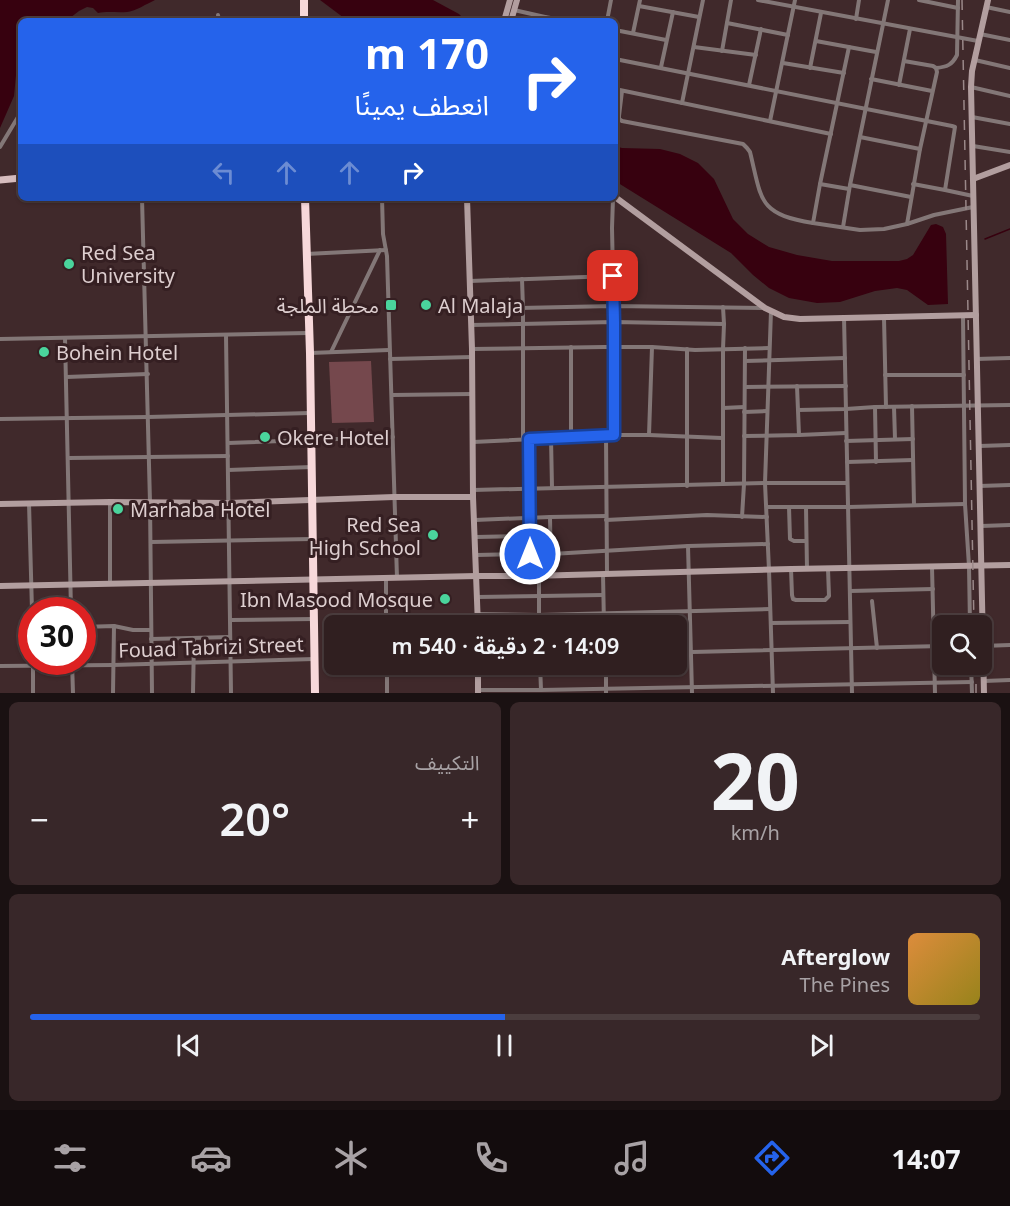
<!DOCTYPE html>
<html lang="ar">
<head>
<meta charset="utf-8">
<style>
  body { margin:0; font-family:"Noto Sans","Noto Sans Arabic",sans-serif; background:#382729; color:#f1f3f6; direction:rtl; height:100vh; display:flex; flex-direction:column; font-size:22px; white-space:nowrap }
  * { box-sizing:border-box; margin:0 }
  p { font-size:20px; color:#a8a2a5 }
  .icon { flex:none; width:33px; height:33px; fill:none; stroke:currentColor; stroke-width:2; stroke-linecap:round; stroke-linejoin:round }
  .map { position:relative; height:693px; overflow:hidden; direction:ltr }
  .drawer { display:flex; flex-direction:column; gap:9px; padding:9px; background:#1a1112; flex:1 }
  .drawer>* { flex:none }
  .guide { position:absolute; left:18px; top:18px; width:600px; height:183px; border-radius:9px; box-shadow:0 2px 4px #0004,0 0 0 2px #4b3d3e; direction:rtl; background:#2563eb; color:#fff; overflow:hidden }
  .buttons { position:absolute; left:932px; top:615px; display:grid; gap:12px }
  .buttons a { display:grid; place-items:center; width:60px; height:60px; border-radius:9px; background:#301f20; box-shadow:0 2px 4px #0004,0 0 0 2px #4b3d3e; font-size:30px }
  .speed { position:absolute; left:18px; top:597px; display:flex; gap:12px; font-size:30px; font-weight:700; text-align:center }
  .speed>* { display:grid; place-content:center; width:78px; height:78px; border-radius:50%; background:#301f20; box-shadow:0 2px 4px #0004,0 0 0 2px #4b3d3e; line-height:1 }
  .speed .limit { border:9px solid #d22; background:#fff; color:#111 }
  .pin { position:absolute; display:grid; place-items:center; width:51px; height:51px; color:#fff; margin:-26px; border-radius:12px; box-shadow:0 3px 9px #0006 }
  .me { position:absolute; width:66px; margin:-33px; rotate:0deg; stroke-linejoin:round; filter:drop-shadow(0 0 4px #0008) }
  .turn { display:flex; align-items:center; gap:21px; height:126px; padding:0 30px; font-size:27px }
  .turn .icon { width:78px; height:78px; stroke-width:2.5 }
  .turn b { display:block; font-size:42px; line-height:51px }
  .lanes { display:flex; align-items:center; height:57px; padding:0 30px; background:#0003; justify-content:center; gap:30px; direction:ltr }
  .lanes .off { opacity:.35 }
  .big { font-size:45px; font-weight:600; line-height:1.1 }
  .drawer .tile { flex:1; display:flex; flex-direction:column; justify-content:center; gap:9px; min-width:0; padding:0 21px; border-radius:9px; background:#382729 }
  .drawer .dial { align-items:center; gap:0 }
  .dial b { font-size:78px; line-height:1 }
  .song { display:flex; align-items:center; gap:18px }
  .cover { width:72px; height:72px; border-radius:9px; background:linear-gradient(135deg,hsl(30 70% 55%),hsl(50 70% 35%)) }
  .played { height:6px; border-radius:3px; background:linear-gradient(90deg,#2563eb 50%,#4b3d3e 50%) }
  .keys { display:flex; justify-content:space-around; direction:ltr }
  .heat { display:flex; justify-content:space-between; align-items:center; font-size:33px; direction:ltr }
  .drawer .tiles { flex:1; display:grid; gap:9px; grid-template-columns:1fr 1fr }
  .tile:last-child { grid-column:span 2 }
  .trip { position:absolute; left:324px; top:615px; width:363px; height:60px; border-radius:9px; background:#301f20; box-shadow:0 2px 4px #0004,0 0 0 2px #4b3d3e; font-weight:600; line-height:60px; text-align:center; direction:rtl }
  .menu { display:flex; height:96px; justify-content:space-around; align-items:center; background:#130c0d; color:#a8a2a5 }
  .menu .icon { width:42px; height:42px }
  .menu .current { color:#2563eb }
  .menu b { font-size:27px; color:#f1f3f6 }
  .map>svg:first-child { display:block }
  .green { fill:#75484d }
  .water { fill:#37010f }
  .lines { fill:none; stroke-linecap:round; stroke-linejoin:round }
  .stream { stroke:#37010f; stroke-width:1.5 }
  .street { stroke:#837777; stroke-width:4 }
  .secondary { stroke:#b29e9f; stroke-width:6 }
  .primary { stroke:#d6bcbe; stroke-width:7 }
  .highway { stroke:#f7d8da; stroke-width:8 }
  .rail { stroke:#9a8889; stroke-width:1.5; stroke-dasharray:10 10; stroke-linecap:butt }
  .route-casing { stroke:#184099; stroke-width:15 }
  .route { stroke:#2563eb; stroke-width:10 }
  .poi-dot { fill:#4ad49c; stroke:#351f22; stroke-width:2 }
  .labels { text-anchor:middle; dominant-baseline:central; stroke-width:6; stroke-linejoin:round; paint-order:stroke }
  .poi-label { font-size:20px; fill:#ddcecf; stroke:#351f22; text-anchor:start }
  .street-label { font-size:20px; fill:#ddcecf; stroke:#351f22 }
</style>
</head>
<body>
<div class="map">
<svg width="1010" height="693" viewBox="0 0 1010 693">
  <rect width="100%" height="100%" fill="#40292b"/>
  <!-- green -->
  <path class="green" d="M371 361 374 422 332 423 329 362Z"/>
  <!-- water -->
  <g class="water">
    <path d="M0 0H155C148 3 134 12 127 12 117 13 108 11 98 13L93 8 87 7 79 11 66 21H21V68L18 71 16 75 14 96 0 128Z"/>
    <path d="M320 0H433L459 14 466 21H348Z"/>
    <path d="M615 146 622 148 660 149 680 154 698 163 714 179 733 219 748 234 769 247 797 255 832 261H899L907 259 913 255 931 225 936 224 943 227 946 234 948 304 928 305 907 290 897 288 875 291 840 302 817 303 789 298 769 288 753 275 731 253 615 181Z"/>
  </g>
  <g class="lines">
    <!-- stream -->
    <path class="stream" d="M985 239 1010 229"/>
    <!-- street -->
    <g class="street">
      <path d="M758 0 978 41"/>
      <path d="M919 0 958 8"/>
      <path d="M639 6 699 17"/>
      <path d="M986 7 1010 12"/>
      <path d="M514 10 545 17 544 21"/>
      <path d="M218 15 219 21"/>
      <path d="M545 17 567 21"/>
      <path d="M856 19 859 0"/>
      <path d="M607 21 611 0"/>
      <path d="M727 23 788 35"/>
      <path d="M615 30 666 40"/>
      <path d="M633 33 640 0"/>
      <path d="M980 34 1010 40"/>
      <path d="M816 41 876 52"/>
      <path d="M694 47 756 55"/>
      <path d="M849 47 820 184 813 223 860 230 884 229 907 224 934 215 973 207"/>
      <path d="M722 51 731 0"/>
      <path d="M615 59 952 126 955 127 945 190 913 184"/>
      <path d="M975 60 1010 68"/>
      <path d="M904 61 933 66 936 68 937 72 920 149 907 224"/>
      <path d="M783 63 844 73"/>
      <path d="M661 67 673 12"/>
      <path d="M810 68 821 13"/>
      <path d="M936 68C947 67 952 65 957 55L958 0"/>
      <path d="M871 79 932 91"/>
      <path d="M749 85 761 29"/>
      <path d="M899 85 910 29"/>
      <path d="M971 87 1010 96"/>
      <path d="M615 89 831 134"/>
      <path d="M622 91 619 116V119L622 121 743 144 747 148 750 152C762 201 758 214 813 223"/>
      <path d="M682 103 703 0"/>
      <path d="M972 117 1010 124"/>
      <path d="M770 121 795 0"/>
      <path d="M860 137 920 149"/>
      <path d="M973 146 1010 152"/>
      <path d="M0 147 21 112"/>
      <path d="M820 184 849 189"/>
      <path d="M850 185 911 197"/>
      <path d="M945 190 973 196"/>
      <path d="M142 198 150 502 152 693"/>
      <path d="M382 198 383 234 387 256 397 578"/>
      <path d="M613 198 612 228 614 322V435"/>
      <path d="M843 227 850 185 888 0"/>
      <path d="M306 254 386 250"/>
      <path d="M522 279 523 308V439"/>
      <path d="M470 281 613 276"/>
      <path d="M723 307 724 324 723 349V484"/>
      <path d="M470 309 613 306 764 308"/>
      <path d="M771 311 765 483 769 570 773 693"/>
      <path d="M963 316 965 504 969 566 970 626"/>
      <path d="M844 317 852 693"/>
      <path d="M884 318 886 407"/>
      <path d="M471 325 614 322 724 324"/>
      <path d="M226 335 231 693"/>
      <path d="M65 338 71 610"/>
      <path d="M0 339 308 333"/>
      <path d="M472 349 604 347H652L695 350 769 348"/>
      <path d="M687 349V486"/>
      <path d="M331 352 380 250"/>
      <path d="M310 353 389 350"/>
      <path d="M390 359 472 357"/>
      <path d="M976 359 1010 358"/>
      <path d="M745 361 845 358"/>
      <path d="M885 375H964"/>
      <path d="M66 377 148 374"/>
      <path d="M797 386 799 435"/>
      <path d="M745 387 846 386"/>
      <path d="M392 395 472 394"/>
      <path d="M912 406 914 505"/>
      <path d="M875 407 876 462"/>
      <path d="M894 407 895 439"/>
      <path d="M723 408 744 407"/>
      <path d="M798 410 846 409 875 407 1010 405"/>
      <path d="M744 412 767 411"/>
      <path d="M0 419 148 417 310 413"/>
      <path d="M606 435 607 573"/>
      <path d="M649 435 652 347"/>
      <path d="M744 436 799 435 846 433"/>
      <path d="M571 437V347"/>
      <path d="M551 438 552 488"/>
      <path d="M529 439 530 575"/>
      <path d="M846 441 913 439"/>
      <path d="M473 442 614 435H649L722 438"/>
      <path d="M228 443 393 437"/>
      <path d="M979 446 1010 445"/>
      <path d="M69 458 228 456"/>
      <path d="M847 462 913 460"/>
      <path d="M228 470 312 467"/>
      <path d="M979 486 1010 485"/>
      <path d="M473 490 765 483H847"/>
      <path d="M29 503 32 610"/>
      <path d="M110 503V583"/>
      <path d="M767 507H849L965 504"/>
      <path d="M789 507 790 539 794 541H806"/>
      <path d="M806 507 807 569"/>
      <path d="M550 517 551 575"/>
      <path d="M742 517 744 484 745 348"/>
      <path d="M475 520 550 517 606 516"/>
      <path d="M606 520 707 515 767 517"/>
      <path d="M981 526 1010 525"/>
      <path d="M476 537 530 536"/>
      <path d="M151 542 312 539"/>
      <path d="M688 546 692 693"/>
      <path d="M551 554 688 546 768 544"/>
      <path d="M476 555 530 554"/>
      <path d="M932 567 935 693"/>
      <path d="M791 569 792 595 793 599 796 600H825L829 596 828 569"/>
      <path d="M603 574 604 626"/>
      <path d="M539 576V626"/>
      <path d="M386 578V626"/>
      <path d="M850 591 933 589"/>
      <path d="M477 597 603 595"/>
      <path d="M872 601 877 648"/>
      <path d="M478 614 539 615 770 609"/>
      <path d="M231 620 314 619"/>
      <path d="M771 623 850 622"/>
      <path d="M386 625 478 623"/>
      <path d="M82 627 114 626 133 630H151"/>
      <path d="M151 639 230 637"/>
      <path d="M982 646 1010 645"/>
      <path d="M692 652 942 646"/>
      <path d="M33 662V693"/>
      <path d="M72 662 73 693"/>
      <path d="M540 664 541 690"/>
      <path d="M606 664V693"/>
      <path d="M971 664 972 693"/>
      <path d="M387 665V693"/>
      <path d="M0 666 113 665 314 659"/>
      <path d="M387 667 441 664"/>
      <path d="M478 670 606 668"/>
      <path d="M984 681 1010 680"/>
      <path d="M478 690H541L972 682"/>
      <path d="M113 693 114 626"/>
      <path d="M193 693 194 639"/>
    </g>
    <!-- secondary -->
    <g class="secondary">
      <path d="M504 21 510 0"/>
      <path d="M511 21 517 0"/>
      <path d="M973 179 1010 165"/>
      <path d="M615 197 765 308 784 317 800 319 976 315"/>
      <path d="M467 198 472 349 473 497 478 626"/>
      <path d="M0 504 110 502 229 503 394 497H473"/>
      <path d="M0 586 477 576H530L791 569 1010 565"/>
      <path d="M478 664V693"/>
      <path d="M984 693 971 87 972 71 988 0"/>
    </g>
    <!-- primary -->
    <path class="primary" d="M0 180 21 178"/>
    <!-- highway -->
    <g class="highway">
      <path d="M304 0V21"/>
      <path d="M305 198 310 353 315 693"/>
    </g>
    <!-- rail -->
    <g class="rail">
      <path d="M962 0 974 626"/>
      <path d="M976 664V693"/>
    </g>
  </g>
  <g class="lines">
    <!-- route casing -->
    <g class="route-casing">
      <path id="route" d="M530 554 529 439 614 435V322L613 276"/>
    </g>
    <!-- route -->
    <use href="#route" class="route"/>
  </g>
  <!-- markers -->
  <g class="poi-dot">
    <circle cx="69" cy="264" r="6"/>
    <rect x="385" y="299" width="12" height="12" rx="3"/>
    <circle cx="426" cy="305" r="6"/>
    <circle cx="44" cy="352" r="6"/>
    <circle cx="265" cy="437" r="6"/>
    <circle cx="118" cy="509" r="6"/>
    <circle cx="433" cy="535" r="6"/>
    <circle cx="445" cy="599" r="6"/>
  </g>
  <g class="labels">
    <!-- poi labels -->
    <g class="poi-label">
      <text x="81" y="252">Red Sea<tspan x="81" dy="23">University</tspan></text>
      <text x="379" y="305" text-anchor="end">محطة الملجة</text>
      <text x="438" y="305">Al Malaja</text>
      <text x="56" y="352">Bohein Hotel</text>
      <text x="277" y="437">Okere Hotel</text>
      <text x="130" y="509">Marhaba Hotel</text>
      <text x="421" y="524" text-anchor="end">Red Sea<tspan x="421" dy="23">High School</tspan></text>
      <text x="433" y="599" text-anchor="end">Ibn Masood Mosque</text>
    </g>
    <!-- street labels -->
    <g class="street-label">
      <text transform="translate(211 647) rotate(-2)">Fouad Tabrizi Street</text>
    </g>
  </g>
</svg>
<div class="buttons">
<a><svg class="icon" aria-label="search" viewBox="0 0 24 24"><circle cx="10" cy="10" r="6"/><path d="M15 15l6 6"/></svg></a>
</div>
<div class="speed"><div class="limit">30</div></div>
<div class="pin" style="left:613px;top:276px;background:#d93025"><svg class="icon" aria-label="arrive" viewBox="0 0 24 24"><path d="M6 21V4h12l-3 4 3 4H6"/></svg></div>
<svg class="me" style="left:530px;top:554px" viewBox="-20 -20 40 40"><circle r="17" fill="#2563eb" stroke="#fff" stroke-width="3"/><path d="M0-11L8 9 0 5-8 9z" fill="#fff"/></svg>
<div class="trip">14:09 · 2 دقيقة · 540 m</div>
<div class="guide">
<div class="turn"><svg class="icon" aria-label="right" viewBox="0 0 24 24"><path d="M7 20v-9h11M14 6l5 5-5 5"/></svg><div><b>170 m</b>انعطف يمينًا</div></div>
<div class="lanes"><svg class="icon off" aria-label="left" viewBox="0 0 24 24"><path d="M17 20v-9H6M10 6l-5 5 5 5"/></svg><svg class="icon off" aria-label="ahead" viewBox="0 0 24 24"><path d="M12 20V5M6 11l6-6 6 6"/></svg><svg class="icon off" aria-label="ahead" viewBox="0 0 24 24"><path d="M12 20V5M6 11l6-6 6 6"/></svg><svg class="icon" aria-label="right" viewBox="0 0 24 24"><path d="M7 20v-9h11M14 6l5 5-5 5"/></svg></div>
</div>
</div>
<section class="drawer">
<div class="tiles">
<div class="tile dial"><b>20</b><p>km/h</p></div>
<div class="tile"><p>التكييف</p>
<div class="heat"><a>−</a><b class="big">20°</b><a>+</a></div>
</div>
<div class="tile">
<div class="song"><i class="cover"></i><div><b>Afterglow</b><p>The Pines</p></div></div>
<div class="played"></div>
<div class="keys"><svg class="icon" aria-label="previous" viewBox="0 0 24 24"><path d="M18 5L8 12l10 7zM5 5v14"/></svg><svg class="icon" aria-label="pause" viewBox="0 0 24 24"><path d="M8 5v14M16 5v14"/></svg><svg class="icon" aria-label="next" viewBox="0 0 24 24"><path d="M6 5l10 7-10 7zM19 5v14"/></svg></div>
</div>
</div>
</section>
<nav class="menu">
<b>14:07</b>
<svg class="icon current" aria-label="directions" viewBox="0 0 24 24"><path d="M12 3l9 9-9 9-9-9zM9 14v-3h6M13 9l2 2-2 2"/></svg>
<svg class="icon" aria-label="music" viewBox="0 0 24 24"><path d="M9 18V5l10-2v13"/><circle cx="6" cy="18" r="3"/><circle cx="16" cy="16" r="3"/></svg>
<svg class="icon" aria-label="phone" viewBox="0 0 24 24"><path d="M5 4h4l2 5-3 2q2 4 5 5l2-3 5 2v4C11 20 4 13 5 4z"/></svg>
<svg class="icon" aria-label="climate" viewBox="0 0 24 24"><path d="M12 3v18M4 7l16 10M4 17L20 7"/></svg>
<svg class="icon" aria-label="car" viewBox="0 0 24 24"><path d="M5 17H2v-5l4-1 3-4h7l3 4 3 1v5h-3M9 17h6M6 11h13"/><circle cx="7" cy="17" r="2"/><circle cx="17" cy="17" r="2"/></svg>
<svg class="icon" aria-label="filters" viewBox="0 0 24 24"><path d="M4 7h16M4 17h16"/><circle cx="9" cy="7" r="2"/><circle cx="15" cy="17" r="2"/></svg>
</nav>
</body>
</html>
